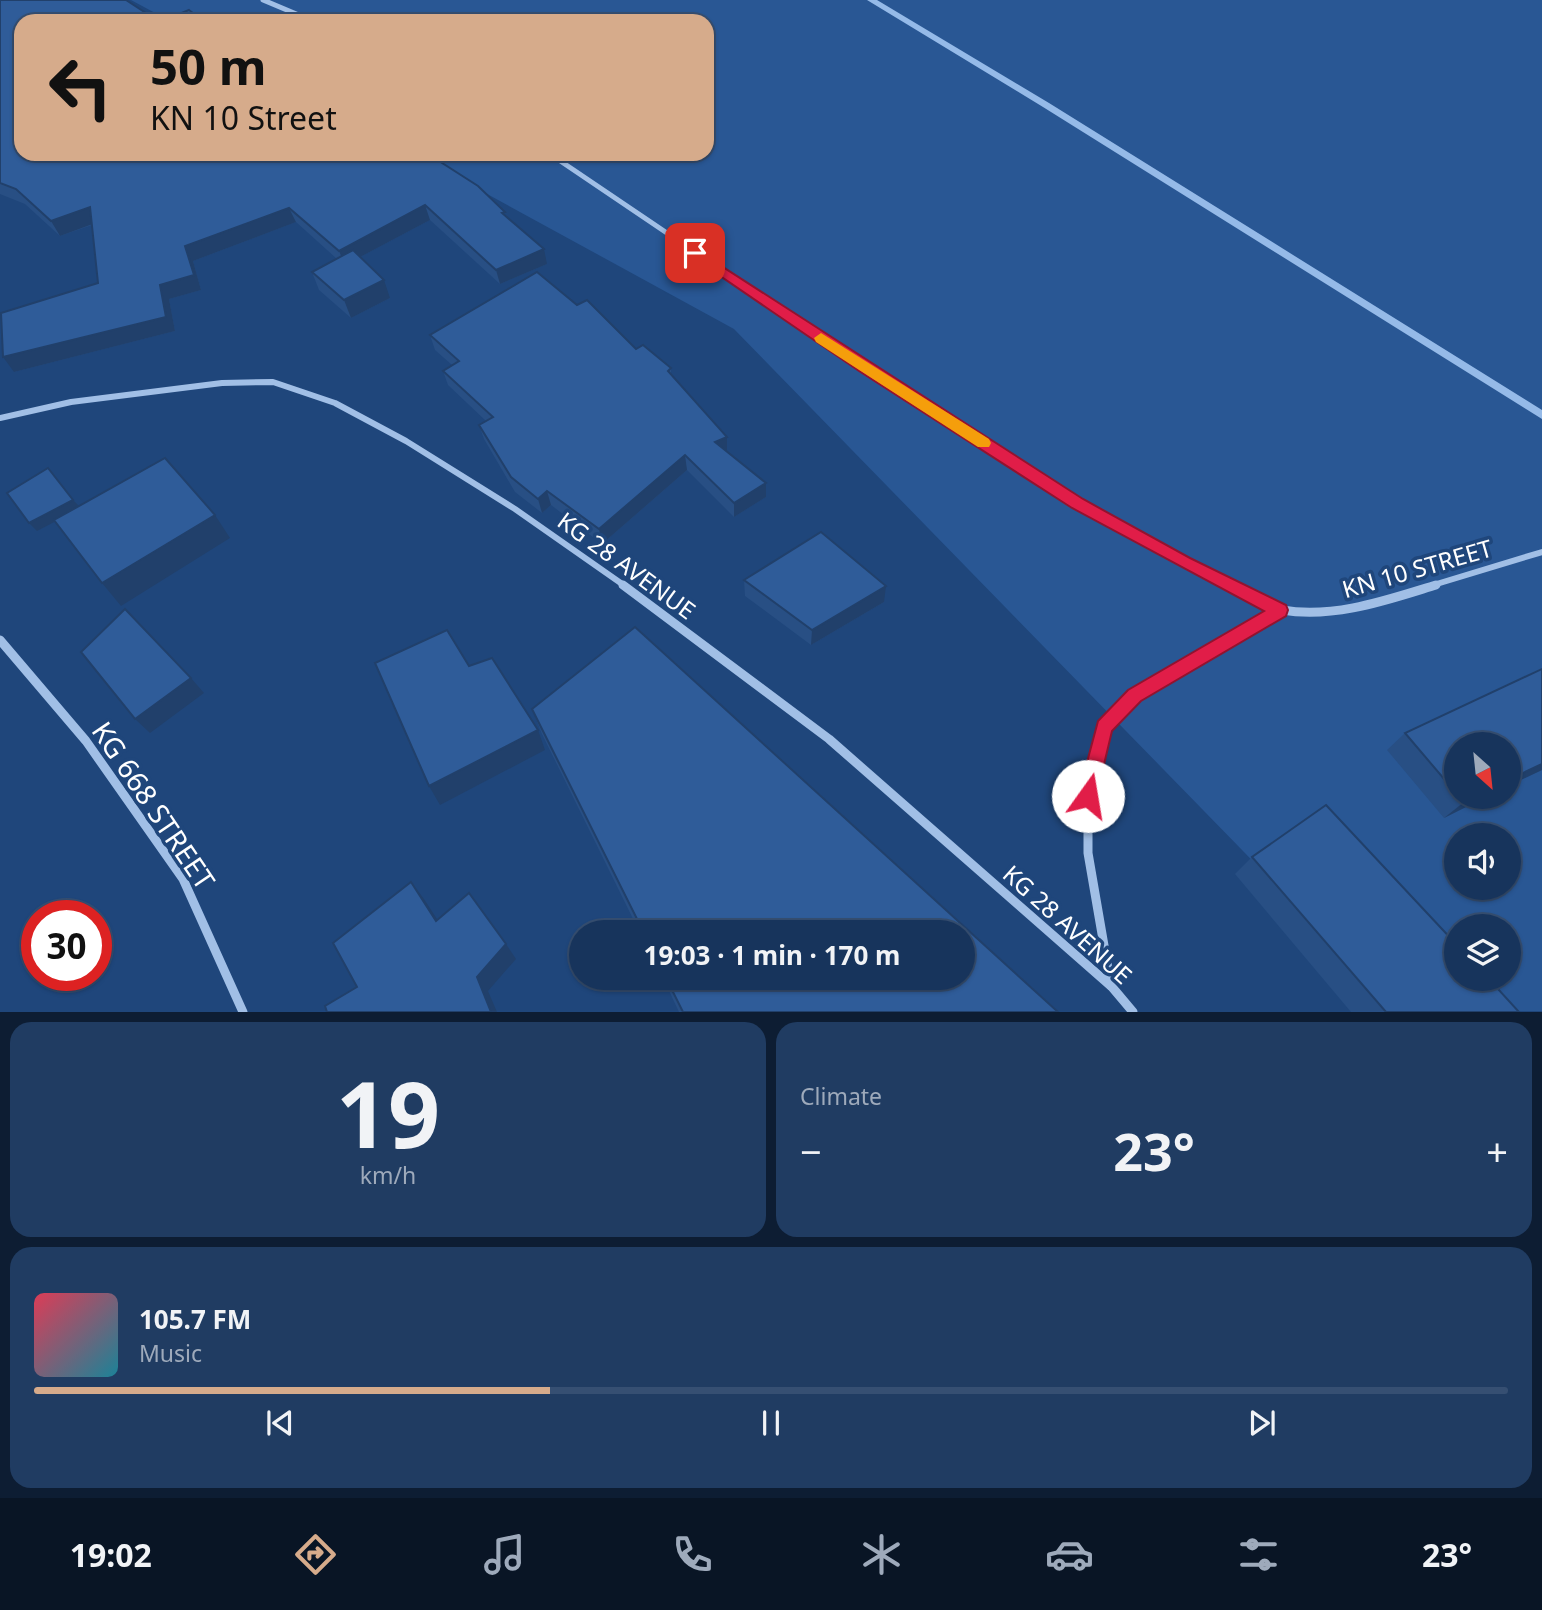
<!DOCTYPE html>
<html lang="en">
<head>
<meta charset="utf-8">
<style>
  body { margin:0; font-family:"Noto Sans",sans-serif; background:#203c62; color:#f1f3f6; height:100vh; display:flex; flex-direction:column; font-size:26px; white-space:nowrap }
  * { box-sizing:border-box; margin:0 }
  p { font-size:23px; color:#9eaabb }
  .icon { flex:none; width:38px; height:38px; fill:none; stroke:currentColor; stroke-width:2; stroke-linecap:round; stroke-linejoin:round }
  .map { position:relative; height:1012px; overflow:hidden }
  .panel { display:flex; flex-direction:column; gap:10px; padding:10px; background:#0d1d33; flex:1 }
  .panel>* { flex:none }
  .hud { position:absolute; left:14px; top:14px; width:700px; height:147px; border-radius:21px; box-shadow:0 2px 5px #0004,0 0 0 2px #364f72; background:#d6ab8b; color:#111; overflow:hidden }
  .needle { width:46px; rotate:153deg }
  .fabs { position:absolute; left:1444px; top:732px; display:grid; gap:14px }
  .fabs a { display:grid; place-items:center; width:77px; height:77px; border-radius:50%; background:#17345c; box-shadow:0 2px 5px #0004,0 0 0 2px #364f72; font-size:35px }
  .speed { position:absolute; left:21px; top:900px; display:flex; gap:14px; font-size:35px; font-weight:700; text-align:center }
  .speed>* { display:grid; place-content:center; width:91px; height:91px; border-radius:50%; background:#17345c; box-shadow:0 2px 5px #0004,0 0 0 2px #364f72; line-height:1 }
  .speed .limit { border:10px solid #d22; background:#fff; color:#111 }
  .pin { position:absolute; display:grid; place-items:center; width:60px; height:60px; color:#fff; margin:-30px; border-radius:14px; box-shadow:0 4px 10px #0006 }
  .me { position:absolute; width:77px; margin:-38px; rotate:13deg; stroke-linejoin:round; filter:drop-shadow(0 0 5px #0008) }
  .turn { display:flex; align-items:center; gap:24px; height:147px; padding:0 21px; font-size:32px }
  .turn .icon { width:91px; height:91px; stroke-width:2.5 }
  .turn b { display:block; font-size:49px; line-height:60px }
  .big { font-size:52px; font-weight:700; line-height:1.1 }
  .panel .tile { flex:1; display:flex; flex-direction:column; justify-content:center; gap:10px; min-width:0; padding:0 24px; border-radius:21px; background:#203c62 }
  .panel .dial { align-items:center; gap:0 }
  .dial b { font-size:91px; line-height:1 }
  .song { display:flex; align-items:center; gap:21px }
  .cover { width:84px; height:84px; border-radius:10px; background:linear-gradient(135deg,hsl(350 70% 55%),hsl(190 70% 35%)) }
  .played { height:7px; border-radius:4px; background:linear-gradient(90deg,#d6ab8b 35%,#364f72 35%) }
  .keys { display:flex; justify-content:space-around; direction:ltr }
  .heat { display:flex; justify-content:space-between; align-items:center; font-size:38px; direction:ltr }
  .panel .tiles { flex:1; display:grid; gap:10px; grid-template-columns:1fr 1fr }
  .tile:last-child { grid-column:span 2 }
  .trip { position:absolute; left:569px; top:920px; width:406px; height:70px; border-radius:35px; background:#17345c; box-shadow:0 2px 5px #0004,0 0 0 2px #364f72; font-weight:700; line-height:70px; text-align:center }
  .menu { display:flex; height:112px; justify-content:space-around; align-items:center; background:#091525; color:#9eaabb }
  .menu .icon { width:49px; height:49px }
  .menu .active { color:#d6ab8b }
  .menu b { font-size:32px; color:#f1f3f6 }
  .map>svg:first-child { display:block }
  .green { fill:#295794; fill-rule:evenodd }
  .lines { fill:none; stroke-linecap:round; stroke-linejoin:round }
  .stream { fill:#95bae8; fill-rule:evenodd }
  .street-far2 { stroke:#a1bfe6; stroke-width:5 }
  .street-far1 { stroke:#a1bfe6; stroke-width:6 }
  .street { stroke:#a1bfe6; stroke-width:9 }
  .wall { fill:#284f84 }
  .shaded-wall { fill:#21406b }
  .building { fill:#2f5c99; stroke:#21406b; stroke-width:2 }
  .route { fill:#e11d48; stroke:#92132f; stroke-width:2 }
  .slow { fill:#f59e0b }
  .labels { text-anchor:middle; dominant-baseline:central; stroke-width:7; stroke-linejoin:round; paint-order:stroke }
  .street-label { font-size:24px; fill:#fff; stroke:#1f467b }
  .near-street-label { font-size:28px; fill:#fff; stroke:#1f467b }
</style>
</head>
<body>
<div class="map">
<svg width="1542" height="1012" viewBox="0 0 1542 1012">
  <rect width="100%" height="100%" fill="#1f467b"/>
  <!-- green -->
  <path class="green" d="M131 0H1542V1011H1399L734 329 414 154H707V21H170ZM1456 744H1508V796H1456ZM1456 835H1508V887H1456ZM1456 926H1508V978H1456Z"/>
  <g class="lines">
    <!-- stream -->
    <path class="stream" d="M867 0H877L1049 103 1542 410V419L1043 107Z"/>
    <!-- street-far2 -->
    <g class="street-far2">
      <path d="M263 0 313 21"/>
      <path d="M550 154 701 256"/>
    </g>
    <!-- street-far1 -->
    <g class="street-far1">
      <path d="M699 255C872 371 1044 494 1232 586"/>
      <path d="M0 418 71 402 222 383 273 382 335 403 406 441 515 509 625 586"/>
      <path d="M1430 586 1542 552"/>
    </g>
    <!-- street -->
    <g class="street">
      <path d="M623 585 829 739 1112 987 1133 1012"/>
      <path d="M1228 585C1244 593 1264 607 1282 610 1334 619 1387 600 1436 585"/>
      <path d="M0 640 86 741 183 879 243 1012"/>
      <path d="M1111 986 1088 853V795L1104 727 1135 696 1280 610"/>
    </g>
  </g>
  <!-- wall -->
  <g class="wall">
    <path d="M0 0 21 21 507 217 547 264 500 284 430 220 360 257 390 298 351 318 319 290 312 272 337 259 296 222 193 261 201 290 169 299 175 331 14 372 98 283 92 225 60 236 25 204 0 194Z"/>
    <path d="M577 305 636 349 671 368V375L727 437V451L766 497 734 517 687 470 602 544 551 505 542 513 515 492 484 439 479 425 486 421 448 385 443 371 452 365 435 350 430 335Z"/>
    <path d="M744 580 884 602 811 645 745 596Z"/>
    <path d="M635 627 1058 1012H679L663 978H962V933H640L542 734 532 709Z"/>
    <path d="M1542 669V770L1508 786V744H1456V796H1488L1444 818 1387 750 1405 733Z"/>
    <path d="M1252 857 1519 1012H1351L1235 874Z"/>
  </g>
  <!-- shaded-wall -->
  <g class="shaded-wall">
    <path d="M425 205 430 220 345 265 339 251Z"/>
    <path d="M90 207 98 222 60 236 51 221Z"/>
    <path d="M289 208 296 222 193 261 201 290 169 299 175 331 14 372 3 357 160 285 185 246Z"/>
    <path d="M544 249 547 264 500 284 496 270Z"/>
    <path d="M384 280 390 298 351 318 344 300Z"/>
    <path d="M727 437V451L716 456 715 442Z"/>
    <path d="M685 455 687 470 602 544 599 529Z"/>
    <path d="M766 483V497L734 517V503Z"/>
    <path d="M547 491 551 505 542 513 538 499Z"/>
    <path d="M73 500 81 508 37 531 29 523Z"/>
    <path d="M215 515 230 538 121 606 102 583Z"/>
    <path d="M886 586 884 602 811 645 812 630Z"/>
    <path d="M191 678 204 693 150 733 135 719Z"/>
    <path d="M538 730 545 750 440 805 429 786Z"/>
    <path d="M1542 764V770L1508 786V780Z"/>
    <path d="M1475 796H1488L1444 818 1464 802Z"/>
    <path d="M411 882 424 899 448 936 436 921Z"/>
    <path d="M506 944 516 959 488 991 497 1012H491L477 977Z"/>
  </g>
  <!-- building -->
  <g class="building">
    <path d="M0 0H126L158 21H21V154H428L478 186 505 212 502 213 544 249 496 270 425 205 339 251 289 208 185 246 194 275 160 285 166 317 3 357 1 313 98 283 90 207 51 221 16 189 0 183Z"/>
    <path d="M189 10 203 21H162Z"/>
    <path d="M353 250 384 280 344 300 312 272Z"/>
    <path d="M537 272 577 305 587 300 636 349 643 345 671 368 668 371 727 437 715 442 766 483 734 503 685 455 599 529 547 491 538 499 511 477 479 425 493 417 443 371 459 361 430 335Z"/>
    <path d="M165 458 215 515 102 583 54 520Z"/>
    <path d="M48 468 73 500 29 523 7 493Z"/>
    <path d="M821 532 886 586 812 630 744 580Z"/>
    <path d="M125 609 191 678 135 719 81 652Z"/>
    <path d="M635 627 1058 1012H683L666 978H962V933H644L532 709Z"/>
    <path d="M447 630 469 666 492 658 538 730 429 786 375 663Z"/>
    <path d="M1542 669V764L1508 780V744H1456V793L1405 733Z"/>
    <path d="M1459 796H1475L1464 802Z"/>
    <path d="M1326 805 1456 944V978H1488L1519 1012H1386L1252 857Z"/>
    <path d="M411 882 436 921 469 893 506 944 477 977 491 1012H327L325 1006 357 987 333 943Z"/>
  </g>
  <!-- route -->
  <path class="route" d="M695 249 1083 499 1190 558 1286 605 1288 610 1286 616 1141 701 1112 731 1095 802 1088 805 1081 802 1078 796 1098 721 1128 690 1264 611 1072 508 859 371 691 256 689 253Z"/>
  <!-- slow -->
  <path class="slow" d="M821 333 989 439 991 443 989 447H978L816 342 814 338Z"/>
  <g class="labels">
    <!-- street labels -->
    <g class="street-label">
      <text transform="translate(627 565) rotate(36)">KG 28 AVENUE</text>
      <text transform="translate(1417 568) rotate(-16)">KN 10 STREET</text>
      <text transform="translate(1068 924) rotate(42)">KG 28 AVENUE</text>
    </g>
    <!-- near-street labels -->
    <g class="near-street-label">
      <text transform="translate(154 805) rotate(56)">KG 668 STREET</text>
    </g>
  </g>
</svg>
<div class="fabs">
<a><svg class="needle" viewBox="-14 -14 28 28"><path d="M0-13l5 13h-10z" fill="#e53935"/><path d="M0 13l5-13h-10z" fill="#9eaabb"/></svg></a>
<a><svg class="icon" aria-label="sound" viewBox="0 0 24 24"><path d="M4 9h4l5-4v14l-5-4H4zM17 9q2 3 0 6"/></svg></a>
<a><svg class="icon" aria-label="layers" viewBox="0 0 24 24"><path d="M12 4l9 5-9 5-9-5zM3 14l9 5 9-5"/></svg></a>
</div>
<div class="speed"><div class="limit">30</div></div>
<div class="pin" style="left:695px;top:253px;background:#d93025"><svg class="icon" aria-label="arrive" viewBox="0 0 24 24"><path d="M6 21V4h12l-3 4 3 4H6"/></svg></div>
<svg class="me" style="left:1088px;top:796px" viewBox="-20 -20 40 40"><circle r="19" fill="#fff"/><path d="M0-13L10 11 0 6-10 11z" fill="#e11d48"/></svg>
<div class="trip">19:03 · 1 min · 170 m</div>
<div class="hud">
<div class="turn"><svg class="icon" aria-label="left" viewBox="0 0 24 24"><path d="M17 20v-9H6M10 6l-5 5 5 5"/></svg><div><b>50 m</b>KN 10 Street</div></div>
</div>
</div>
<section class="panel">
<div class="tiles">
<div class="tile dial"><b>19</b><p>km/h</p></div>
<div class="tile"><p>Climate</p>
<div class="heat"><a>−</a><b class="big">23°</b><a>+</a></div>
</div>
<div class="tile">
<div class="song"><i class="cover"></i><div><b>105.7 FM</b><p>Music</p></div></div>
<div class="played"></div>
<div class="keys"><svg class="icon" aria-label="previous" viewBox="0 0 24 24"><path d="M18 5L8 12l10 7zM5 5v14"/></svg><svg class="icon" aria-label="pause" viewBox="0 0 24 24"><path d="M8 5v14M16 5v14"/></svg><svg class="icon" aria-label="next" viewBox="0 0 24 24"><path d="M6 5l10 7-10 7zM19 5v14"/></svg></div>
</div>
</div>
</section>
<nav class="menu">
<b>19:02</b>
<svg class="icon active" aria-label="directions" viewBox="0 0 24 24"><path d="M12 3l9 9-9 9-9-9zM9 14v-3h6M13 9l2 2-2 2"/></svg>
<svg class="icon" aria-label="music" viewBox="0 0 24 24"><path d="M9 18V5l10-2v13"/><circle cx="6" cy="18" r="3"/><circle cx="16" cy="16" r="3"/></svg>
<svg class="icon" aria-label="phone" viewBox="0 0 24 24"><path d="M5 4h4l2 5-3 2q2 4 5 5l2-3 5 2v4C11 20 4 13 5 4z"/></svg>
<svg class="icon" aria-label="climate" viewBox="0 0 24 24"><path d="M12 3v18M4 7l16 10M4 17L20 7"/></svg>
<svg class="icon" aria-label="car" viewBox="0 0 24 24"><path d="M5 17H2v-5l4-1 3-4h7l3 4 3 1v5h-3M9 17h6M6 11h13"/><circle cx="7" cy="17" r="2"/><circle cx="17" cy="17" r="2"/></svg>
<svg class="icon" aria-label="filters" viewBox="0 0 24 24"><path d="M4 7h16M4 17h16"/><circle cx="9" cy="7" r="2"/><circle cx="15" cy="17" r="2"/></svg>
<b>23°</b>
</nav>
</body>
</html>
